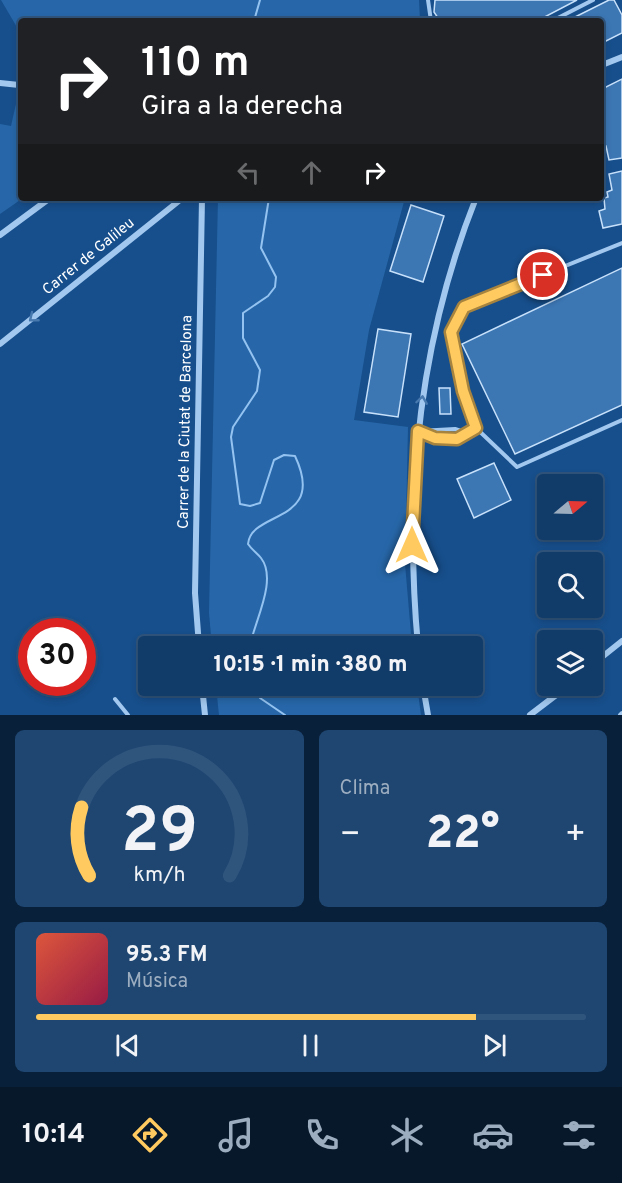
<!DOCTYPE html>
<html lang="es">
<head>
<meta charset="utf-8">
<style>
  body { margin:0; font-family:Overpass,sans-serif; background:#1e4671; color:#f1f3f6; height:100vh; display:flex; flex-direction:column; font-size:22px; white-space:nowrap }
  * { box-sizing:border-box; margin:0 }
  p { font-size:20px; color:#9cadc0 }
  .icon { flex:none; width:33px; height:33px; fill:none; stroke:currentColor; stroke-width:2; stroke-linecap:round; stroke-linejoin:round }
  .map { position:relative; height:715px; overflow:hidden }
  .sheet { display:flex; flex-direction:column; gap:15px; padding:15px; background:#09203a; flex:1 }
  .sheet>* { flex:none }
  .top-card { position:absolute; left:18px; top:18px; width:586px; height:183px; border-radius:6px; box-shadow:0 3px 9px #0003,0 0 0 2px #30557d; background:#202124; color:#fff; overflow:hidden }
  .needle { width:39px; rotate:71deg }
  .tools { position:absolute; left:537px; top:474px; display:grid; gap:12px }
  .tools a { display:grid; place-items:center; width:66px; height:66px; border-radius:6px; background:#113b69; box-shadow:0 3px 9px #0003,0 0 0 2px #30557d; font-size:30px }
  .speed { position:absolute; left:18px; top:618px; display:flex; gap:12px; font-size:30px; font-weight:700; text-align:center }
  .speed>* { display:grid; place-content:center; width:78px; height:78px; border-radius:50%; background:#113b69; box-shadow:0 3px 9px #0003,0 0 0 2px #30557d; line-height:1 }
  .speed .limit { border:9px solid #d22; background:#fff; color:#111 }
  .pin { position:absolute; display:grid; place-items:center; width:51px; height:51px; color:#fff; margin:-26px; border:3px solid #fff; border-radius:50%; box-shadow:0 2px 6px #0007 }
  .me { position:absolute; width:66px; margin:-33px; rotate:0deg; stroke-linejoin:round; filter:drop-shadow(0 0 4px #0008) }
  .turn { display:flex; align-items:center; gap:21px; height:126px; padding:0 24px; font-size:27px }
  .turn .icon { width:78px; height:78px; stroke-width:2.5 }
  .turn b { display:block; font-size:42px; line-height:51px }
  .lanes { display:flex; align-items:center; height:57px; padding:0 24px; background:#0003; justify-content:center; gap:30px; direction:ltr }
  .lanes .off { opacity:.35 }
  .big { font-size:45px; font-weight:800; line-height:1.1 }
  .sheet .widget { flex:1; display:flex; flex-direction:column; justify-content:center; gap:9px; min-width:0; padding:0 21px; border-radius:9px; background:#1e4671 }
  .sheet .dial { align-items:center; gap:0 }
  .dial svg { height:156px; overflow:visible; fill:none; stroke:#30557d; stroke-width:7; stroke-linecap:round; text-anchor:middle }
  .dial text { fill:#f1f3f6; stroke:none }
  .song { display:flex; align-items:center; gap:18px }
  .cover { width:72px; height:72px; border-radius:9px; background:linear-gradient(135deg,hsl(10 70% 55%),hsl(340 70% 35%)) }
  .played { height:6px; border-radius:3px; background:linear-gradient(90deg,#ffca5f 80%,#30557d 80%) }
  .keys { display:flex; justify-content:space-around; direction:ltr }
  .heat { display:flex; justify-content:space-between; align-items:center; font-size:33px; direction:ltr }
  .sheet .tiles { flex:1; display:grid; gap:15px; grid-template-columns:1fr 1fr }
  .widget:last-child { grid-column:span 2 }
  .trip { position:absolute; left:138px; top:636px; width:345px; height:60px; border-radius:6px; background:#113b69; box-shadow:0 3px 9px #0003,0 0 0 2px #30557d; font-weight:800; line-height:60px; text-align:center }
  .tabs { display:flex; height:96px; justify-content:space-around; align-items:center; background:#07182a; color:#9cadc0 }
  .tabs .icon { width:42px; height:42px }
  .tabs .selected { color:#ffca5f }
  .tabs b { font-size:27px; color:#f1f3f6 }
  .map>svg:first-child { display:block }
  .green { fill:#2767a9 }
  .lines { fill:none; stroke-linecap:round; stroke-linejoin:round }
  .stream { stroke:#94c3f1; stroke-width:2 }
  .building { fill:#3c76b3; stroke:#c8e1fb; stroke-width:1.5 }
  .service { stroke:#a2c8ef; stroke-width:4 }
  .minor { stroke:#a2c8ef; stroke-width:6 }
  .oneway { stroke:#4879af }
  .route-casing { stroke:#a6833e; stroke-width:15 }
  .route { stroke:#ffca5f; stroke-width:10 }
  .labels { text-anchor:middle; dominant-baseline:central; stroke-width:6; stroke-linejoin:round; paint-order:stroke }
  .street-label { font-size:15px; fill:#fff; stroke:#174f8c }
</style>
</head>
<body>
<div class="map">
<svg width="622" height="715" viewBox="0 0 622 715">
  <rect width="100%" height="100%" fill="#174f8c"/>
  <!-- green -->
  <g class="green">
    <path d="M1 0H419L420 21H21V34Z"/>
    <path d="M21 94 23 198 0 214V124L11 126 18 95Z"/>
    <path d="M218 198H405L369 330 354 420 408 427 405 564 412 646H212L209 613Z"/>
    <path d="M216 686H417L421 715H219Z"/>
  </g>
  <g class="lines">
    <!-- stream -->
    <g class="stream">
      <path d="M254 21 260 0"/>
      <path d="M250 646C254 622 278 580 261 558 257 553 252 550 248 544 251 510 327 524 295 456L284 455 274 460 260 503 250 506 240 504 231 437 233 427 257 391 260 370 243 338V313L268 296 275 287 276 277 261 248 269 198"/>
      <path d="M254 686 260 698 285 715"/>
    </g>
  </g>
  <!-- building -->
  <g class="building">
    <path d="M435 0H577L537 21H440L434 12Z"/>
    <path d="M609 0H614L622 15V33L602 43V21H567Z"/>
    <path d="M622 79V158L609 160 606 146H602V89Z"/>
    <path d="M622 171V224L603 228 599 211 605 209 604 198 608 197 607 192 612 190 609 174Z"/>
    <path d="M411 205 444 216 423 282 390 271Z"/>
    <path d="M622 268V405L515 454 462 344Z"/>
    <path d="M378 329 411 334 398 417 364 412Z"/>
    <path d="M439 388H450L451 414H440Z"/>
    <path d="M494 463 511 500 474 518 457 479Z"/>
  </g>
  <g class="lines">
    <!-- service -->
    <g class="service">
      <path d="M428 0 431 21"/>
      <path d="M552 21 593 0"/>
      <path d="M622 243 464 307 451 332 463 391 476 428 517 467 622 420"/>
      <path d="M418 431 435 438 457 439 476 428"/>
      <path d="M419 431 455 429 464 432"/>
      <path d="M115 699 128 715"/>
      <path d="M620 715 622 713"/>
    </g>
    <!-- minor -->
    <g class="minor">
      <path d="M602 65 622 57"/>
      <path d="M0 83 19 85"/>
      <path d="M0 235 50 198"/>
      <path d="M0 344 180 200 197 198"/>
      <path d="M199 646 195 593 202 198"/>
      <path d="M418 646C404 494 419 341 476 198"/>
      <path d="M592 665 622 641"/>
      <path d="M202 686 205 715"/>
      <path d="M423 686 428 715"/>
      <path d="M530 715 568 686"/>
    </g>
  </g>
  <!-- one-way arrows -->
  <defs><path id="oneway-chevron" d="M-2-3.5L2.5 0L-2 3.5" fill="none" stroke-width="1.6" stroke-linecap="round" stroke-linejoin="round" transform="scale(1.5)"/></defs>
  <g class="oneway">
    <use href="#oneway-chevron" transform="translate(33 318) rotate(141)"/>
    <use href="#oneway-chevron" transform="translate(422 400) rotate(-82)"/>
  </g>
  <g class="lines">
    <!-- route casing -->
    <g class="route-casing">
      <path id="route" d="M412 545 418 431 435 438 457 439 476 428 463 391 451 332 464 307 543 275"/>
    </g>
    <!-- route -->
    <use href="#route" class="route"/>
  </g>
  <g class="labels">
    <!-- street labels -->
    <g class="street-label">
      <text transform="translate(89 257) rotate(-39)">Carrer de Galileu</text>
      <text transform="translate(186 422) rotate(-89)">Carrer de la Ciutat de Barcelona</text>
    </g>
  </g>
</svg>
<div class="tools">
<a><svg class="needle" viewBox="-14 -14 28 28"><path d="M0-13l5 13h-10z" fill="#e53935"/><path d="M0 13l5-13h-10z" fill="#9cadc0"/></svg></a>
<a><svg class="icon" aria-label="search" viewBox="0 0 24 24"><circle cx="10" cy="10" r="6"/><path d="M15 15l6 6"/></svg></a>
<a><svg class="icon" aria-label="layers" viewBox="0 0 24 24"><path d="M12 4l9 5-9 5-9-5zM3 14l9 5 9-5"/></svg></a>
</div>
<div class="speed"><div class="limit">30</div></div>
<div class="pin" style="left:543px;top:275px;background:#d93025"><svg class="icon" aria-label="arrive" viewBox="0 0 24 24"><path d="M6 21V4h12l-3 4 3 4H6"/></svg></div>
<svg class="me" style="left:412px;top:545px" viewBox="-20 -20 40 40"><path d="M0-17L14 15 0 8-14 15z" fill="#ffca5f" stroke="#fff" stroke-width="4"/></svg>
<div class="trip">10:15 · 1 min · 380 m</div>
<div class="top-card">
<div class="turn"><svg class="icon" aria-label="right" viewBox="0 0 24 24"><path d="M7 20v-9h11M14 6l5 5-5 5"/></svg><div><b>110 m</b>Gira a la derecha</div></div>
<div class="lanes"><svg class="icon off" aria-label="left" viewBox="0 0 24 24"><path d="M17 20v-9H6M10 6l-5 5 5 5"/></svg><svg class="icon off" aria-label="ahead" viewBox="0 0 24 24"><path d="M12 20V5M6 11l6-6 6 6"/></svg><svg class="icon" aria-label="right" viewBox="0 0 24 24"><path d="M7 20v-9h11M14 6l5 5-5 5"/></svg></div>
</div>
</div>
<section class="sheet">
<div class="tiles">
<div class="widget dial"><svg viewBox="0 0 100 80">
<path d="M14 69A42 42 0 1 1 86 69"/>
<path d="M14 69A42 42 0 0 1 10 34" stroke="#ffca5f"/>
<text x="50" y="56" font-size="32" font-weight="700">29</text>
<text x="50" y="72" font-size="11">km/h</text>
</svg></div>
<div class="widget"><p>Clima</p>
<div class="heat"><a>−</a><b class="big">22°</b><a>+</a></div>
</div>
<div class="widget">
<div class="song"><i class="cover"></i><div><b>95.3 FM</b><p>Música</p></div></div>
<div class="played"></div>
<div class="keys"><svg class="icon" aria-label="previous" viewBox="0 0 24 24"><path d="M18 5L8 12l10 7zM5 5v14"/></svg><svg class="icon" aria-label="pause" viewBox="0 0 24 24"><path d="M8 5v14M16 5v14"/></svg><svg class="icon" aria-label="next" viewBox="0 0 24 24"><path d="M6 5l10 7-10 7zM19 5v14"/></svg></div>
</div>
</div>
</section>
<nav class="tabs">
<b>10:14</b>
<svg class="icon selected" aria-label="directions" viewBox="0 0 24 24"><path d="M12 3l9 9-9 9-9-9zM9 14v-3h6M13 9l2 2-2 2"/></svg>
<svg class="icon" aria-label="music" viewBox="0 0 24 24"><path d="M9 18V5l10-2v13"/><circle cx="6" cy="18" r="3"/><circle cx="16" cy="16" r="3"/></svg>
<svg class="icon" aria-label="phone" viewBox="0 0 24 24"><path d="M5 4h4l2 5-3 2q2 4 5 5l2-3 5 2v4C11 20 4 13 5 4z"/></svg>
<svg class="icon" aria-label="climate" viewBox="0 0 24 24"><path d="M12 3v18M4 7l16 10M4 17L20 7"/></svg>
<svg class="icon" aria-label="car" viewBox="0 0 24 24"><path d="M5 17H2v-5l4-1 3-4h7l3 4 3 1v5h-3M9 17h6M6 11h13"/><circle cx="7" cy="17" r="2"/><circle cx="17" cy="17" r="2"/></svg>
<svg class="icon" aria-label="filters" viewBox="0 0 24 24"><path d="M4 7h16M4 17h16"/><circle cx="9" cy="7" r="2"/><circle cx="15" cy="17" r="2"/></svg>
</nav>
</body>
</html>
